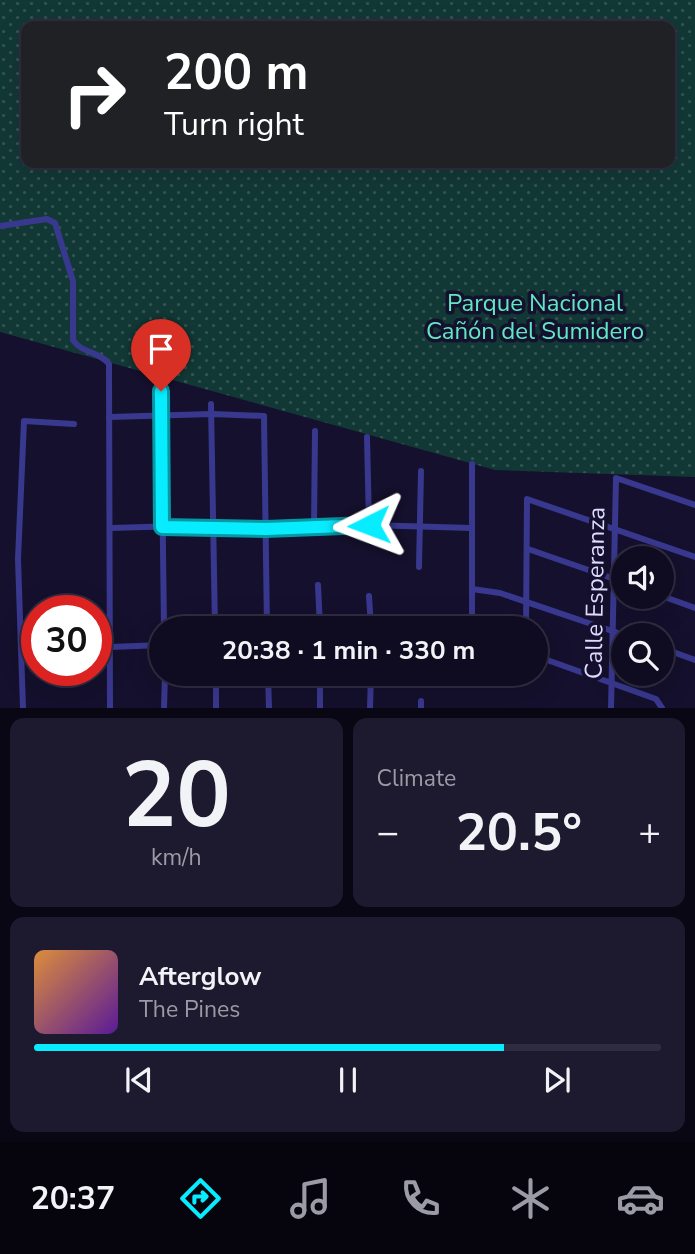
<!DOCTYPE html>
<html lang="en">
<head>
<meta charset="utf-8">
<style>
  body { margin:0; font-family:"Nunito Sans",sans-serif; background:#1d1a2f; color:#f1f3f6; height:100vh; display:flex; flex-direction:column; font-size:26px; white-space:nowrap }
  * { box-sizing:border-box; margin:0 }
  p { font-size:23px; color:#9b9ba5 }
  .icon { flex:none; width:38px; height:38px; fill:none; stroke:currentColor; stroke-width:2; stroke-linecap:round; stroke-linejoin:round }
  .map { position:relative; height:708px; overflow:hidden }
  .drawer { display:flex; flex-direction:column; gap:10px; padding:10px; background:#080713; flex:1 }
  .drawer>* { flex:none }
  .top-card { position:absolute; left:21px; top:21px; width:654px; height:147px; border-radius:14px; box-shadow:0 7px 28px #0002,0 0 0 2px #2f2c40; background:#202124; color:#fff; overflow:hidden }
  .buttons { position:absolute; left:611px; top:546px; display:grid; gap:14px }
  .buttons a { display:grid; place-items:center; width:63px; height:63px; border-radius:50%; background:#0f0c22; box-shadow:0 7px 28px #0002,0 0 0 2px #2f2c40; font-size:35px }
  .speed { position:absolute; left:21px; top:595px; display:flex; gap:14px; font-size:35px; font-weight:700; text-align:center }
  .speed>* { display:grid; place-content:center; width:91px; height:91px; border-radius:50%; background:#0f0c22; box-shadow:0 7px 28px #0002,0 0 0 2px #2f2c40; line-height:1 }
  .speed .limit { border:10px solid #d22; background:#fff; color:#111 }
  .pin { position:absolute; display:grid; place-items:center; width:60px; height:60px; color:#fff; margin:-72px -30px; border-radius:50% 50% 50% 0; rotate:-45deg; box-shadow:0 0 7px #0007 }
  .pin .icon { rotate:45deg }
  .me { position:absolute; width:77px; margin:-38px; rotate:267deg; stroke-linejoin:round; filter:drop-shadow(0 0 5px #0008) }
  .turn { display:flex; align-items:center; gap:24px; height:147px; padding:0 28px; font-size:32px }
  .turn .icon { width:91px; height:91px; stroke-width:2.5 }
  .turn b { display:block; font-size:49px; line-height:60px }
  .big { font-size:52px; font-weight:700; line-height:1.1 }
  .drawer .tile { flex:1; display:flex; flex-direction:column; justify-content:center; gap:10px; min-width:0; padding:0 24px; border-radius:14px; background:#1d1a2f }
  .drawer .dial { align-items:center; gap:0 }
  .dial b { font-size:91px; line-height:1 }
  .song { display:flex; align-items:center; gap:21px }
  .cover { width:84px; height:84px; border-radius:10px; background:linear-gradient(135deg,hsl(30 70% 55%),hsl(270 70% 35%)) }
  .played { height:7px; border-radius:4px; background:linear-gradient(90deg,#08ecff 75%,#2f2c40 75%) }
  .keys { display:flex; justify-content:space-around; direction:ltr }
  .heat { display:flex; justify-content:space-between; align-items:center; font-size:38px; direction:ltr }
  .drawer .tiles { flex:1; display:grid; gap:10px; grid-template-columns:1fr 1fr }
  .tile:last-child { grid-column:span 2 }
  .trip { position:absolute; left:149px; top:616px; width:399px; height:70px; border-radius:35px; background:#0f0c22; box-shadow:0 7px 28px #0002,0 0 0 2px #2f2c40; font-weight:700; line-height:70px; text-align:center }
  .dock { display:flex; height:112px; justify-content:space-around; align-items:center; background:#06050e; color:#9b9ba5 }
  .dock .icon { width:49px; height:49px }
  .dock .selected { color:#08ecff }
  .dock b { font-size:32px; color:#f1f3f6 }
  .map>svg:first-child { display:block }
  .park { fill:url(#park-dots); fill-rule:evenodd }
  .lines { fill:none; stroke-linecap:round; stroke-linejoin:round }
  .minor { stroke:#39388f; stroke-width:6 }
  .route-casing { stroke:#0599a6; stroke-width:18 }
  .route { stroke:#08ecff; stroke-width:12 }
  .labels { text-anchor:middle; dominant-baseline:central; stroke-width:7; stroke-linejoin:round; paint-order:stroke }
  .park-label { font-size:24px; fill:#5fe8c3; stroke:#14102d }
  .street-label { font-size:24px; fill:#dfdcff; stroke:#14102d }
</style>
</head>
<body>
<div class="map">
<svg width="695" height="708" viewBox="0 0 695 708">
  <defs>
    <pattern id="park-dots" width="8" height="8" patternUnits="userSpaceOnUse" patternTransform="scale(1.75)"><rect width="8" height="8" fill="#123836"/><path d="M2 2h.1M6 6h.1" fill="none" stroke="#345454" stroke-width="1.8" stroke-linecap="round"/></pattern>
  </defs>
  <rect width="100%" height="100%" fill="#14102d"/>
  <!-- park -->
  <path class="park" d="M0 0H695V477L495 470 0 332ZM26 26H670V163H26Z"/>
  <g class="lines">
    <!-- minor -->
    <g class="minor">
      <path d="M0 226 47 219 55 223 73 281V340C81 353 99 351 109 364L110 708"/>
      <path d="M161 391 164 628"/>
      <path d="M211 404 215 628"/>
      <path d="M109 417 212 414 264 416 267 628"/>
      <path d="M367 437 369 525"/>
      <path d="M472 464V624"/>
      <path d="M111 528 213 525 266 529 369 525 471 528"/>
      <path d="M314 528 315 431"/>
      <path d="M528 549 623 582"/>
      <path d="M419 567 421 471"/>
      <path d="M318 585 320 628"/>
      <path d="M472 589 500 593 624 635"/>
      <path d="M369 596 371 628"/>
      <path d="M662 596 695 608"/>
      <path d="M526 628 527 499 695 557"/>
      <path d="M111 647 161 645"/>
      <path d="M662 648 695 660"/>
      <path d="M536 656 656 699 662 708"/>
      <path d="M268 674 269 708"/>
      <path d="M421 701V708"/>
      <path d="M23 708 18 559 24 421 74 424"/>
      <path d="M164 708 165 674"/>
      <path d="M216 708V674"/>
      <path d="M320 708V674"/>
      <path d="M370 708 371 674"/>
      <path d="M611 708 616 478 695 505"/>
    </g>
  </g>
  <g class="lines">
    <!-- route casing -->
    <g class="route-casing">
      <path id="route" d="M161 391 162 527 266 529 369 525"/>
    </g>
    <!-- route -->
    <use href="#route" class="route"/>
  </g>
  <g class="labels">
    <!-- park labels -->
    <g class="park-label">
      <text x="535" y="303">Parque Nacional<tspan x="535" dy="28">Cañón del Sumidero</tspan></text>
    </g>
    <!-- street labels -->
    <g class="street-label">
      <text transform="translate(595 593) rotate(-89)">Calle Esperanza</text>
    </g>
  </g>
</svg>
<div class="buttons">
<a><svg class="icon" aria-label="sound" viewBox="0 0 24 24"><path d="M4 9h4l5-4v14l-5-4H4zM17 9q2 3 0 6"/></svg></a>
<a><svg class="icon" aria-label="search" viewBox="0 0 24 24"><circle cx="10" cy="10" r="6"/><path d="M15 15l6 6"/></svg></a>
</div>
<div class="speed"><div class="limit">30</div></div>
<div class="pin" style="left:161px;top:391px;background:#d93025"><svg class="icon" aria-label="arrive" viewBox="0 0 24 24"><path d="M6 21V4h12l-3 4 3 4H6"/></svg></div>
<svg class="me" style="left:369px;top:525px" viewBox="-20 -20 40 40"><path d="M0-17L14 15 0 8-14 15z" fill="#08ecff" stroke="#fff" stroke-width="4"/></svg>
<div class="trip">20:38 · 1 min · 330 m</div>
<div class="top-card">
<div class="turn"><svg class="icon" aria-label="right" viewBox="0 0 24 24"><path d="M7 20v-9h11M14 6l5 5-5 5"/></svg><div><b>200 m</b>Turn right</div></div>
</div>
</div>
<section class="drawer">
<div class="tiles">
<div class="tile dial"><b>20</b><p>km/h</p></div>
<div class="tile"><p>Climate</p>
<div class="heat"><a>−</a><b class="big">20.5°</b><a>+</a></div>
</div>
<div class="tile">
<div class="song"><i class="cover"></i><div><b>Afterglow</b><p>The Pines</p></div></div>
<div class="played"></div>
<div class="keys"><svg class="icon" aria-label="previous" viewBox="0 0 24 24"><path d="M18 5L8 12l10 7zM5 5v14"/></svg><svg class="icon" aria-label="pause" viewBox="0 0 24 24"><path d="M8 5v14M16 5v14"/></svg><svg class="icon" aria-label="next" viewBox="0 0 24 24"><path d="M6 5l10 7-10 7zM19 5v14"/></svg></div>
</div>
</div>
</section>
<nav class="dock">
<b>20:37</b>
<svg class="icon selected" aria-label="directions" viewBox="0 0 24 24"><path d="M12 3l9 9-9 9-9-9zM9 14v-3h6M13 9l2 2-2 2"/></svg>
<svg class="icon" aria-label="music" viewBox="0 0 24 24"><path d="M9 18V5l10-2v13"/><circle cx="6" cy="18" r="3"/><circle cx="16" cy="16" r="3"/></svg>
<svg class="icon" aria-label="phone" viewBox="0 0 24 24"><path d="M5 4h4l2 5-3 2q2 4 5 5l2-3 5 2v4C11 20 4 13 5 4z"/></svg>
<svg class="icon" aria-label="climate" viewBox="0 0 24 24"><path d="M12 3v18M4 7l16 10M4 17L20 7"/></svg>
<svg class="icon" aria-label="car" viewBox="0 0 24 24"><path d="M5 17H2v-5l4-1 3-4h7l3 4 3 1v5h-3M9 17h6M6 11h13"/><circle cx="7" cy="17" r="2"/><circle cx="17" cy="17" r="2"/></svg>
</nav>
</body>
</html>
